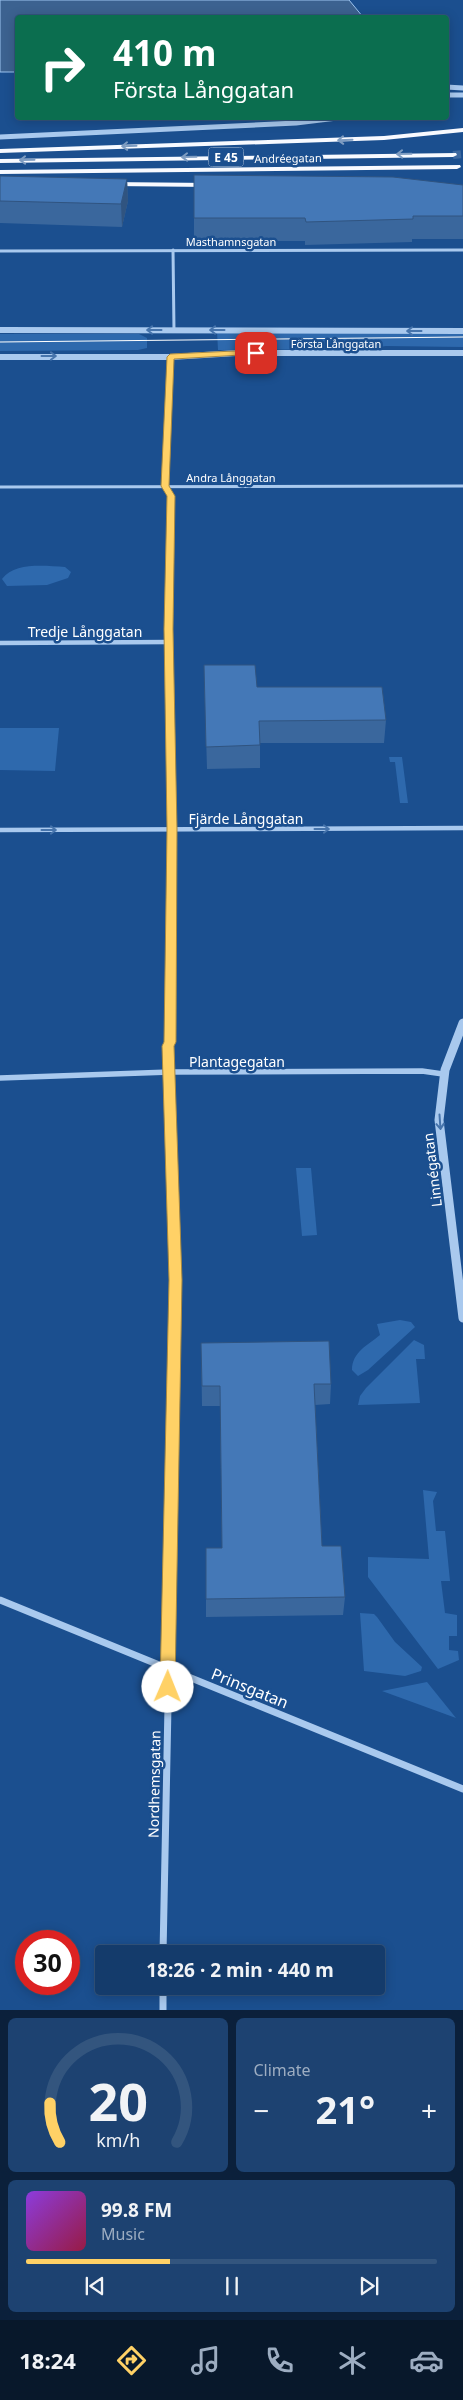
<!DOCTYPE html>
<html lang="en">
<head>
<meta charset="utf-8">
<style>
  body { margin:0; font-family:"Noto Sans",sans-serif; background:#1d4271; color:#f1f3f6; height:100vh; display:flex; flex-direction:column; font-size:19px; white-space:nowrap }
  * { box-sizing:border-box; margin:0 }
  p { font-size:16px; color:#9dadc1 }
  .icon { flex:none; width:28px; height:28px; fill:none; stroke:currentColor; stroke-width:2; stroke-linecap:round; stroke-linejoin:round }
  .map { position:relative; height:2010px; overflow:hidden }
  .drawer { display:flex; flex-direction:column; gap:8px; padding:8px; background:#0b203b; flex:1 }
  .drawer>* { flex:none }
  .guide { position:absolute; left:15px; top:15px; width:434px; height:105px; border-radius:5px; box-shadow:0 2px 12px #0003,0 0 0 1px #33557e; background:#0b6e4f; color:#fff; overflow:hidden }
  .speed { position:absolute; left:15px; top:1930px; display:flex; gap:10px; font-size:25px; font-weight:700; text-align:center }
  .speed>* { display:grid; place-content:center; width:65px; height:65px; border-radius:50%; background:#143b6b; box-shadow:0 2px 12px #0003,0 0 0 1px #33557e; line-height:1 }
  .speed .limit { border:8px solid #d22; background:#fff; color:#111 }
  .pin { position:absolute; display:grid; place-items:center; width:42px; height:42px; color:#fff; margin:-21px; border-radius:10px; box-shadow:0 2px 8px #0006 }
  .me { position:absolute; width:55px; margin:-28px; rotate:1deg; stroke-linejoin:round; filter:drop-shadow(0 0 4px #0008) }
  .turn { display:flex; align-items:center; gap:18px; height:105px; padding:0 15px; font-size:22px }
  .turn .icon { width:65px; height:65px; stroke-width:2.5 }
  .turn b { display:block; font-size:35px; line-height:42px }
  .big { font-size:38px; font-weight:700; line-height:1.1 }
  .drawer .tile { flex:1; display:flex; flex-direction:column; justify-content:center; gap:8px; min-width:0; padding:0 18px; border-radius:8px; background:#1d4271 }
  .drawer .dial { align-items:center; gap:0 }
  .dial svg { height:130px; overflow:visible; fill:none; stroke:#33557e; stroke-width:7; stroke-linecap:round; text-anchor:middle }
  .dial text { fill:#f1f3f6; stroke:none }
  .song { display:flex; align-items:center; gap:15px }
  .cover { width:60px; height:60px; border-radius:8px; background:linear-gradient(135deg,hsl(270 70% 55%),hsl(340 70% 35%)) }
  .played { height:5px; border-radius:2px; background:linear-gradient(90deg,#ffd166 35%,#33557e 35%) }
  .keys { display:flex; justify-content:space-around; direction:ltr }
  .heat { display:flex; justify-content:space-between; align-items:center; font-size:28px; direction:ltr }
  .drawer .tiles { flex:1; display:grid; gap:8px; grid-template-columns:1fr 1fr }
  .tile:last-child { grid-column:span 2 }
  .trip { position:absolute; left:95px; top:1945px; width:290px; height:50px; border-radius:5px; background:#143b6b; box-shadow:0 2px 12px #0003,0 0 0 1px #33557e; font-weight:700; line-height:50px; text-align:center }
  .tab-bar { display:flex; height:80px; justify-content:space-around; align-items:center; background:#08182b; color:#9dadc1 }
  .tab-bar .icon { width:35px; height:35px }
  .tab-bar .on { color:#ffd166 }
  .tab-bar b { font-size:22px; color:#f1f3f6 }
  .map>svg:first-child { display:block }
  .green { fill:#2e69ad }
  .water { fill:#3c6290; stroke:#9cc4f0 }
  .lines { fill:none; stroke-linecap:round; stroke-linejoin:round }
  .trunk-tunnel { stroke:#3d69a0; stroke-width:8; stroke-dasharray:8 4; stroke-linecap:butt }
  .minor-far3 { stroke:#a9c9ee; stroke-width:3 }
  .minor-far2 { stroke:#a9c9ee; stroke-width:4.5 }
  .minor-far1 { stroke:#a9c9ee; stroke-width:5.5 }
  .minor { stroke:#a9c9ee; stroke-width:7 }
  .tertiary-far2 { stroke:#a9c9ee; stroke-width:5 }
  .tertiary-far1 { stroke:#a9c9ee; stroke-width:6 }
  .tertiary { stroke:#a9c9ee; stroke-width:9 }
  .trunk { fill:#f8faff; fill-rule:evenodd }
  .tram { stroke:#fff; stroke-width:1 }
  .wall { fill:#3a679d }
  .shaded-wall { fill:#305480 }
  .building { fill:#4478b7; stroke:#305480 }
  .oneway { stroke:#7e9cc1 }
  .oneway2 { stroke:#4674ac }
  .route { fill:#ffd166; stroke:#a68842 }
  .labels { text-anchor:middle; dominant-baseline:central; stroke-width:5; stroke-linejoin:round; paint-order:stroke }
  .far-street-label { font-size:11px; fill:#fff; stroke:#1b4f8f }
  .shield { fill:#1b4f8f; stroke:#bbcadd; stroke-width:1 }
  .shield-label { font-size:12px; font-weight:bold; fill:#fff }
  .street-label { font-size:14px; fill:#fff; stroke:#1b4f8f }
  .near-street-label { font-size:16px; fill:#fff; stroke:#1b4f8f }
</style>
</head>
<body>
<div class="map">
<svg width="463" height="2010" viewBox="0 0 463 2010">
  <rect width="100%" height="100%" fill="#1b4f8f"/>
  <!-- green -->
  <g class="green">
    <path d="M217 332 463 334V347L386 346 364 349 218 350Z"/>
    <path d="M0 334H139L147 338V348L138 350 0 351Z"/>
    <path d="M65 567 71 572 68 578 47 585 7 586 2 579C15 562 44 566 65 567Z"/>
    <path d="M0 728H59L55 771 0 770Z"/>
    <path d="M389 757H402L408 803H400L395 762H390Z"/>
    <path d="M296 1168H311L317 1235 302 1236Z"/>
    <path d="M400 1320 411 1322 415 1327 368 1370 358 1376 352 1370C352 1352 368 1345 380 1335L377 1324Z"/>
    <path d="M414 1340 424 1345 425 1359H416L420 1403 358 1405 360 1396 366 1388Z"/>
    <path d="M423 1490 437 1492 433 1501 436 1531H445L450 1581H441L445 1613 457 1615V1636H449V1650L458 1651 459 1660 438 1669 368 1577V1557L429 1559Z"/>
    <path d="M360 1613 374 1614 377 1617 395 1642 422 1667 421 1671 405 1676 364 1671Z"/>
    <path d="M427 1682 456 1718 382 1691Z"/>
  </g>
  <!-- water -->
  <path class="water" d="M0 0H349L363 17 18 18 17 72H0Z"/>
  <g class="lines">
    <!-- trunk-tunnel -->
    <path class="trunk-tunnel" d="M453 155 463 154"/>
    <!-- minor-far3 -->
    <g class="minor-far3">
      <path d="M173 250 174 330"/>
      <path d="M0 251 463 250"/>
      <path d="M0 487 463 486"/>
      <path d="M170 549 171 496 165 486 171 357"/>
    </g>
    <!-- minor-far2 -->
    <g class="minor-far2">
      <path d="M170 547 171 931"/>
      <path d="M0 643 169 642"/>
      <path d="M0 830 463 828"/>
    </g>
    <!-- minor-far1 -->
    <g class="minor-far1">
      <path d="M171 930 170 1042 168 1046 176 1280 173 1410"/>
      <path d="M0 1078 170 1072 422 1071 443 1074"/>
    </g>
    <!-- minor -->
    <g class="minor">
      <path d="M0 1600 463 1789"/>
      <path d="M163 1954 174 1409"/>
      <path d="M163 1986V2010"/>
    </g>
    <!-- tertiary-far2 -->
    <g class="tertiary-far2">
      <path d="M446 87 463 88"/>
      <path d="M446 95H463"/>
      <path d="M0 137 296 123 337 118"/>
    </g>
    <!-- tertiary-far1 -->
    <g class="tertiary-far1">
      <path d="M0 330 463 331"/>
      <path d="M0 357H171L237 353H463"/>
    </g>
    <!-- tertiary -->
    <path class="tertiary" d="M463 1023 445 1070 439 1120 463 1318"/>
    <!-- trunk -->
    <g class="trunk">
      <path d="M463 128V132L384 140 0 153V149L384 136Z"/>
      <path d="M456 153 457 155 453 157 0 163V159Z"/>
      <path d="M460 165 461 167 457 169 0 174V170Z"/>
      <path d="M108 182 212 183 216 185 212 187 111 186H108Z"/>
    </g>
    <!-- tram -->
    <path class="tram" d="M0 342 463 337"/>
  </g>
  <!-- wall -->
  <g class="wall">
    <path d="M0 176 127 179 128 201 122 227 0 223Z"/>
    <path d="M463 185V239H412V242L305 245V241H194V218Z"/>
    <path d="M204 665 257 687 386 720 384 743H260V768L207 769Z"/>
    <path d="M201 1343 331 1384 330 1404 315 1405 322 1546 345 1597 343 1615 206 1617V1548H222L220 1406H202Z"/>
  </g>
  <!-- shaded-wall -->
  <path class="shaded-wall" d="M127 179 128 201 122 227 121 204Z"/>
  <!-- building -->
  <g class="building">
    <path d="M194 175 393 177 463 185V216H413V219L306 222 305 218H194Z"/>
    <path d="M0 176 127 179 121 204 0 201Z"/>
    <path d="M204 665H255L257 687H382L386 720 259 721 260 745 206 747Z"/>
    <path d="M329 1341 331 1384H314L322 1546H341L345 1597 206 1599V1548H222L220 1386H202L201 1343Z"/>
  </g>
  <!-- one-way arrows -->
  <defs><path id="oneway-shaft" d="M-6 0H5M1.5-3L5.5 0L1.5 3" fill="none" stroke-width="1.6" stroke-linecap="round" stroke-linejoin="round" transform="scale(1.25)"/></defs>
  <g class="oneway">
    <use href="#oneway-shaft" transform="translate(345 140) rotate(178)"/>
    <use href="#oneway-shaft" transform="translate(129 146) rotate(178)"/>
    <use href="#oneway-shaft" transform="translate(404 154) rotate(179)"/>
    <use href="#oneway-shaft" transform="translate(189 157) rotate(179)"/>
    <use href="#oneway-shaft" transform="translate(27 160) rotate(179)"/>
  </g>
  <g class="oneway2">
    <use href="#oneway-shaft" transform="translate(154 330) rotate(180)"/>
    <use href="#oneway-shaft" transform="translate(217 330) rotate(-180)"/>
    <use href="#oneway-shaft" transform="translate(414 331) rotate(-180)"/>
    <use href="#oneway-shaft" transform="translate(49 356)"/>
    <use href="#oneway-shaft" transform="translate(322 829)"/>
    <use href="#oneway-shaft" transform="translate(49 830)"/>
    <use href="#oneway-shaft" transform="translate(440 1122) rotate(86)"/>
  </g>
  <!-- route -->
  <path class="route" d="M256 350 259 353 258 354 174 359 169 486 175 496 173 629 177 829 176 1042 174 1046 182 1280 175 1687 173 1692 168 1695 162 1692 160 1687 169 1280 162 1046 164 1042 167 829 164 629 167 496 161 486 167 357 170 354Z"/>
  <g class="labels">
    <!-- far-street labels -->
    <g class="far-street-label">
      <text transform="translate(288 158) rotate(-1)">Andréegatan</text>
      <text x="231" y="241">Masthamnsgatan</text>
      <text x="336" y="343">Första Långgatan</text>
      <text x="231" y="477">Andra Långgatan</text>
    </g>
    <!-- shield labels -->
    <rect class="shield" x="208.5" y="147.5" width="35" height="19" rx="4"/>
    <g class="shield-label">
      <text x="226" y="157">E 45</text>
    </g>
    <!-- street labels -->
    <g class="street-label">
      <text x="85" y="631">Tredje Långgatan</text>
      <text x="246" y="818">Fjärde Långgatan</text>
      <text x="237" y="1061">Plantagegatan</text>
      <text transform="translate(432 1170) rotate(-97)">Linnégatan</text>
      <text transform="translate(154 1784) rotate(-89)">Nordhemsgatan</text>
    </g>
    <!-- near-street labels -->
    <g class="near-street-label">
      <text transform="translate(250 1688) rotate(22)">Prinsgatan</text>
    </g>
  </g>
</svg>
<div class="speed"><div class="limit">30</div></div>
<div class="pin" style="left:256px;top:353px;background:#d93025"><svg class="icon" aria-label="arrive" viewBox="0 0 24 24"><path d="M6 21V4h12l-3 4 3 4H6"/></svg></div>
<svg class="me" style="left:168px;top:1687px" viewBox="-20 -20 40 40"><circle r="19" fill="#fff"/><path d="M0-13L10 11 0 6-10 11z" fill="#ffd166"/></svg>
<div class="trip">18:26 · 2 min · 440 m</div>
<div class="guide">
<div class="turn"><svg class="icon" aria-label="right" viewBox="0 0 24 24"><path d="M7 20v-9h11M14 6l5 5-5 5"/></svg><div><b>410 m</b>Första Långgatan</div></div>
</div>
</div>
<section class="drawer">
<div class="tiles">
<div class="tile dial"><svg viewBox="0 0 100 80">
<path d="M14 69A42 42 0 1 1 86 69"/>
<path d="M14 69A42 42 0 0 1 8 45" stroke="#ffd166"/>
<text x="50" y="56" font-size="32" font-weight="700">20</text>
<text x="50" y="72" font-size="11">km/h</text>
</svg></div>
<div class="tile"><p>Climate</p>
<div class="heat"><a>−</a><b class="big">21°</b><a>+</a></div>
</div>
<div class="tile">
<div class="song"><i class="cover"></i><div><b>99.8 FM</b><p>Music</p></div></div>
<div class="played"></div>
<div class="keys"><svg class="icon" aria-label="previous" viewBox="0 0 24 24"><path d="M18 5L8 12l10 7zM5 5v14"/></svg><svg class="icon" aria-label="pause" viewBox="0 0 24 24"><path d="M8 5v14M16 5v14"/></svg><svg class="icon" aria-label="next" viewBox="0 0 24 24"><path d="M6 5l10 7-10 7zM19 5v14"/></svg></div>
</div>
</div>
</section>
<nav class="tab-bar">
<b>18:24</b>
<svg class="icon on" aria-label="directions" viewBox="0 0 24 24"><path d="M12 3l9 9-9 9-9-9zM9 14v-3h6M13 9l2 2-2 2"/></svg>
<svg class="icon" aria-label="music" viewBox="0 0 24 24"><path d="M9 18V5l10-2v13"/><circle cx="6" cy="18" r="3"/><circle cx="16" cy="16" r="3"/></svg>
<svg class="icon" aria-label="phone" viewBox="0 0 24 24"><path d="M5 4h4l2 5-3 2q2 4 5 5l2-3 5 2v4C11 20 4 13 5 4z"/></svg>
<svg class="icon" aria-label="climate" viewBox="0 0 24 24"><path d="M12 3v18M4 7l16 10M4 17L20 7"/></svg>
<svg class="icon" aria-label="car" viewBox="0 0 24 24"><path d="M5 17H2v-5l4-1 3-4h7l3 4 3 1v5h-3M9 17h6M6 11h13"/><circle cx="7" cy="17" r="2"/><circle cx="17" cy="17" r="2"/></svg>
</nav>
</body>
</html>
